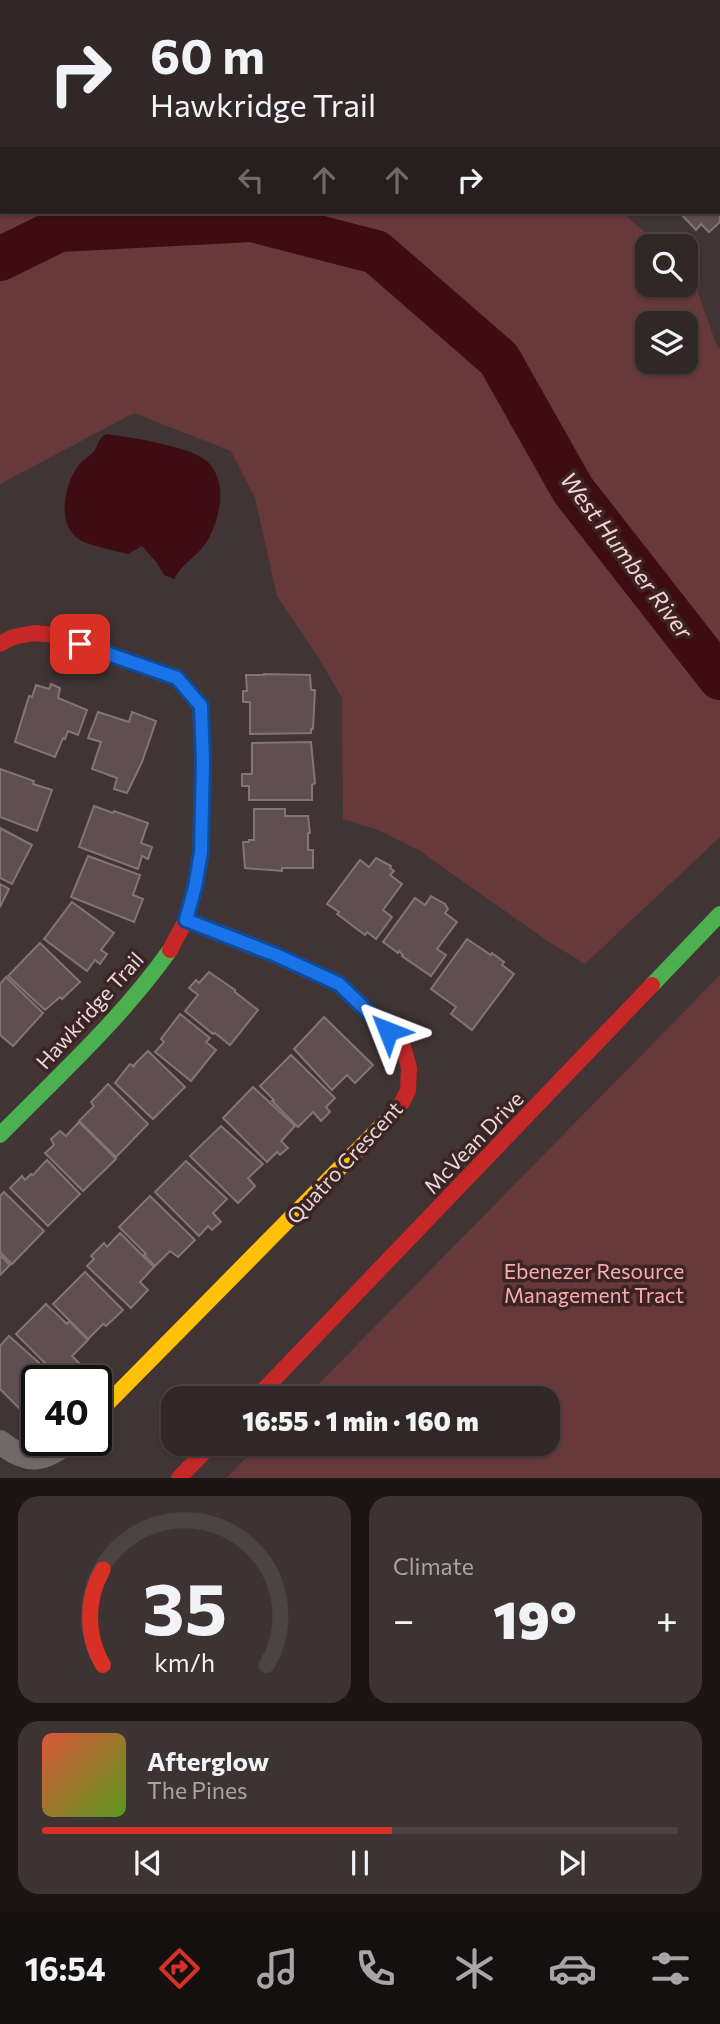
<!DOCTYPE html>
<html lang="en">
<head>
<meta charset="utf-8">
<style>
  body { margin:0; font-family:Commissioner,sans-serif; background:#3d3333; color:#f1f3f6; height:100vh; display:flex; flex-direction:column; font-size:26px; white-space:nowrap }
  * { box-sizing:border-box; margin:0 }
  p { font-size:23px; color:#a8a5a7 }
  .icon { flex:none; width:38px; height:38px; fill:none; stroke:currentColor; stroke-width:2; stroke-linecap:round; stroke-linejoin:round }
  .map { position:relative; height:1478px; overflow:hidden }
  .sheet { display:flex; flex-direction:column; gap:18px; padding:18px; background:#1b1515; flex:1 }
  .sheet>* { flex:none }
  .guide { position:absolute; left:0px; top:0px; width:721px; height:214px; box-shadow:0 2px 5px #0004,0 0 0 2px #4c4444; background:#312727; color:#f1f3f6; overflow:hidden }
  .buttons { position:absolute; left:635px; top:234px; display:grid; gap:14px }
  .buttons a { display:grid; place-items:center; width:63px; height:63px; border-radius:14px; background:#312727; box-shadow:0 2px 5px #0004,0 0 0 2px #4c4444; font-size:35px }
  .speed { position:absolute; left:21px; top:1365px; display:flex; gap:14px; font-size:35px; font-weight:700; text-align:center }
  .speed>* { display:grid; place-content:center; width:91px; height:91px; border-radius:50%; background:#312727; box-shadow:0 2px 5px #0004,0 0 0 2px #4c4444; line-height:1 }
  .speed .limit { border:4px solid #111; border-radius:10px; background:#fff; color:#111 }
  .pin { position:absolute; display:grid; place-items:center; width:60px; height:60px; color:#fff; margin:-30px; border-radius:14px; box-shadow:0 4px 10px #0006 }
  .me { position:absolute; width:77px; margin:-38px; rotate:315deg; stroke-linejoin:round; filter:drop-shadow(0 0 5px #0008) }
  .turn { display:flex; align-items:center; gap:24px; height:147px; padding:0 35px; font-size:32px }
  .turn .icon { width:91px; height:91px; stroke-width:2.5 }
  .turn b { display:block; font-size:49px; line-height:60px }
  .lanes { display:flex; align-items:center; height:66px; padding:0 35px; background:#0003; justify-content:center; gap:35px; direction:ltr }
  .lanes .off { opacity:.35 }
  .big { font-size:52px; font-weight:800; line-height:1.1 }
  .sheet .card { flex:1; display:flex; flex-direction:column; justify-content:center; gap:10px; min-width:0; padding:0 24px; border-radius:21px; background:#3d3333 }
  .sheet .dial { align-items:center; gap:0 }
  .dial svg { height:182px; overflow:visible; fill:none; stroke:#4c4444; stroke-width:7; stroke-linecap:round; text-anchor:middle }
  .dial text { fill:#f1f3f6; stroke:none }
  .song { display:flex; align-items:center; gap:21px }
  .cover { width:84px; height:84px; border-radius:10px; background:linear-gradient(135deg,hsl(10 70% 55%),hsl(90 70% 35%)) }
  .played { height:7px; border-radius:4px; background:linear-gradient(90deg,#d93025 55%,#4c4444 55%) }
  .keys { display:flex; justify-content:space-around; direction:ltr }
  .heat { display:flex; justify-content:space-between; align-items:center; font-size:38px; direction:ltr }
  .sheet .tiles { flex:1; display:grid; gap:18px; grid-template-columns:1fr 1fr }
  .card:last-child { grid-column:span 2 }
  .trip { position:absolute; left:161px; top:1386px; width:399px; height:70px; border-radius:21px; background:#312727; box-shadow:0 2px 5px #0004,0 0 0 2px #4c4444; font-weight:800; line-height:70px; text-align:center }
  .tab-bar { display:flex; height:112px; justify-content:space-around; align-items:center; background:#141010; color:#a8a5a7 }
  .tab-bar .icon { width:49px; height:49px }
  .tab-bar .current { color:#d93025 }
  .tab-bar b { font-size:32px; color:#f1f3f6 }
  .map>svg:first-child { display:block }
  .green { fill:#68393b; fill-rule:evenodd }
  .water { fill:#3d0d13 }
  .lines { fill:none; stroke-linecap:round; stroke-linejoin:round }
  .river { stroke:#3d0d13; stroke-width:44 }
  .building { fill:#604f50; stroke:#817575; stroke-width:2 }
  .street { stroke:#6f6969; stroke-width:24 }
  .fast { stroke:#4caf50; stroke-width:16 }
  .slow { stroke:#ffc107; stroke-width:16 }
  .jam { stroke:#c62828; stroke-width:16 }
  .route-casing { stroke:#114b97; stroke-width:18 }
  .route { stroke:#1a73e8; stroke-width:12 }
  .labels { text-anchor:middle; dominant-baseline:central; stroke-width:7; stroke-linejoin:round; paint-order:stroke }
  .street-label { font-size:21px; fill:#e8d8d7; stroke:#3c2424 }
  .park-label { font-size:21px; fill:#f8aeae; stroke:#3c2424 }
  .water-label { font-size:23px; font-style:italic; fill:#f8d1d1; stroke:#3c2424 }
</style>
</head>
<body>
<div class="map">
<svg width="720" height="1478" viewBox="0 0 720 1478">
  <rect width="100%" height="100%" fill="#413434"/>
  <!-- green -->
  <g class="green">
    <path d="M0 0H358L359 2H2V212H622L661 247H648V285H686V269L692 275 716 344 720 349V837L585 964 546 940 420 851 378 830 343 819 342 698 318 657 277 596 255 498 231 451 134 413 0 484ZM648 324H686V362H648Z"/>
    <path d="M720 975V1478H226L260 1444H548V1398H305Z"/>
  </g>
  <!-- water -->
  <path class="water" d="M106 434C129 437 186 446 204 459 229 478 221 514 209 538 200 555 183 562 174 579L164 575 157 563 142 546 128 554C114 550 86 546 76 537 57 521 65 484 78 466 83 459 89 457 94 451 99 444 98 439 106 434Z"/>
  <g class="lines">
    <!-- river -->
    <path class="river" d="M0 259 59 230 252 220 376 252 499 359 573 490 720 678"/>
  </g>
  <!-- building -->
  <g class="building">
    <path d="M411 0H472L470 2H412Z"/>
    <path d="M719 162 720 222 709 232 701 224 696 230 682 215 685 212H719Z"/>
    <path d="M264 674 310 675 311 690H315L313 729H311V733L250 734V702H243V691H247L246 675H264Z"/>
    <path d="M51 684 60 688 58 698 87 710 78 735 68 731 65 739 63 738 55 757 15 742 29 696 32 697 36 685 49 689Z"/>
    <path d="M98 712 129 722 132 712 156 721 142 762 127 793 114 789 117 778 92 769 101 742 88 738Z"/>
    <path d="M311 742 315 783 312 785V800H249V786H242V774H252V743Z"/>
    <path d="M0 769 34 781 33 784 52 790 37 831 0 817Z"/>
    <path d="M94 806 113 813 114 811 148 823 141 843 152 847 148 859 142 856 138 869 79 847Z"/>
    <path d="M254 809H285V816H308L310 833H308V850H313V868H282V871L245 868 243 842H249V840H254Z"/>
    <path d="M0 828 32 845 12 884 0 878Z"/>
    <path d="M88 856 140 875 133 895 143 899 134 922 71 897Z"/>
    <path d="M376 858 391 866 390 868 394 871 390 875 402 884 383 910 392 917 376 939 367 932 365 935 337 914 339 912 327 904 360 860 369 867Z"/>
    <path d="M0 884 9 889 0 907Z"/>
    <path d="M431 896 445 904 448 909 445 913 457 922 437 949 446 955 431 976 402 956 403 955 399 951 398 953 383 942 415 898 425 905Z"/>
    <path d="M72 902 114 933 101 950 107 954 100 964 95 960 87 971 44 939Z"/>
    <path d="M467 939 491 955 492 953 504 962 502 965 514 974 472 1030 451 1014 456 1007 431 989Z"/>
    <path d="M40 943 80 982 62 999 60 997 45 1010 8 976Z"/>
    <path d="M209 972 235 990V992L258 1010 230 1045 215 1033 213 1034 185 1011 198 995 189 988 196 980 199 983Z"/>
    <path d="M6 977 43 1013 13 1046 0 1035V984Z"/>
    <path d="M180 1014 210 1038 206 1042 216 1050 191 1081 155 1052 164 1042 161 1039Z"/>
    <path d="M324 1017 373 1065 355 1083 347 1075 332 1090 294 1049Z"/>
    <path d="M148 1051 185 1087 153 1119 115 1083 130 1064 135 1067 133 1066Z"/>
    <path d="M291 1055 335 1098 326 1107 330 1112 321 1121 313 1112 298 1127 272 1101 274 1100 260 1086Z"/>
    <path d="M108 1084 148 1124 116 1157 79 1121 94 1106 91 1102Z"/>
    <path d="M253 1087 295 1126 281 1141 288 1148 280 1155 277 1152 267 1162 223 1118Z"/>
    <path d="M79 1122 116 1159 83 1191 45 1153 54 1145 51 1139 60 1131 66 1136Z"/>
    <path d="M221 1126 263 1164 248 1178 255 1186 238 1203 190 1156Z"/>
    <path d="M47 1160 80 1194 48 1226 10 1188 22 1176 25 1180 31 1174 33 1175Z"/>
    <path d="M186 1161 227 1199 213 1213 221 1222 212 1230 208 1226 199 1236 155 1192Z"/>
    <path d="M4 1192 44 1231 12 1264 0 1252V1196Z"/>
    <path d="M150 1196 195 1240 178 1257 170 1251 155 1266 144 1255 146 1254 119 1227Z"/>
    <path d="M120 1233 154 1267 140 1282 148 1290 131 1308 87 1266 94 1259 91 1256 104 1243 107 1247Z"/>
    <path d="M0 1255 10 1265 0 1275Z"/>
    <path d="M85 1272 123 1310 106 1326 103 1324 88 1339 53 1304Z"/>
    <path d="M46 1304 67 1324 69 1321 88 1340 72 1356 80 1364 63 1381 16 1334Z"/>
    <path d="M9 1336 46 1369 44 1371 49 1376 44 1381H37V1404L26 1415 0 1389V1346Z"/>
  </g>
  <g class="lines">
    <!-- street -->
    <g class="street">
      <path d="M610 0 612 2"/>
      <path d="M719 12H720"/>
      <path d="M719 92 720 93"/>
      <path d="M0 1442C28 1465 43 1461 71 1440"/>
    </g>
    <!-- fast -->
    <g class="fast">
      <path d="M652 985 720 914"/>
      <path d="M0 1135C59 1075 122 1018 170 950"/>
    </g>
    <!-- slow -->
    <path class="slow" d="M96 1415 398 1109"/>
    <!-- jam -->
    <g class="jam">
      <path d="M0 644 13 637 34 633 56 635 177 678 201 706 203 762 201 852 195 887 186 920 170 950"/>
      <path d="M186 920 276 955 339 984 403 1046 409 1068 408 1091 398 1109"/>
      <path d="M256 1398 652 985"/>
      <path d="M179 1478 212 1444"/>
    </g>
  </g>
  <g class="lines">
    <!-- route casing -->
    <g class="route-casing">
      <path id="route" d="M80 644 177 678 201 706 203 762 201 852 195 887 186 920 276 955 339 984 388 1031"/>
    </g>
    <!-- route -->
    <use href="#route" class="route"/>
  </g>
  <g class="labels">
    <!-- street labels -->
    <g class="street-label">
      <text transform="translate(89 1010) rotate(-48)">Hawkridge Trail</text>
      <text transform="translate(473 1142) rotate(-46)">McVean Drive</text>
      <text transform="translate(344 1162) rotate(-47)">Quatro Crescent</text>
    </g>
    <!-- park labels -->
    <g class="park-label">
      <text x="594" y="1270">Ebenezer Resource<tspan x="594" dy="24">Management Tract</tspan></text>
    </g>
    <!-- water labels -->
    <g class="water-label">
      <text transform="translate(627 555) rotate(53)">West Humber River</text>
    </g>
  </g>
</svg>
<div class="buttons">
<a><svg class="icon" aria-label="search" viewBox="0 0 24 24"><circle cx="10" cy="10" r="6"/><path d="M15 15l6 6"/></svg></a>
<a><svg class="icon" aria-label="layers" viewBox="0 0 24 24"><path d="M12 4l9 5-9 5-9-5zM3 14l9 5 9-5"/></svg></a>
</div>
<div class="speed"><div class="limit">40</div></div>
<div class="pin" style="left:80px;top:644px;background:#d93025"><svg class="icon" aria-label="arrive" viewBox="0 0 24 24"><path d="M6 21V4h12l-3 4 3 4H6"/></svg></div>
<svg class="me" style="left:388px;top:1031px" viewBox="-20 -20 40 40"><path d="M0-17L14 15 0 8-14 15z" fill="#1a73e8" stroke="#fff" stroke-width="4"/></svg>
<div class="trip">16:55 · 1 min · 160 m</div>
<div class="guide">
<div class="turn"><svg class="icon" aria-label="right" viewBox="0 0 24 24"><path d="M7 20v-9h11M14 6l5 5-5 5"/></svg><div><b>60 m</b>Hawkridge Trail</div></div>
<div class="lanes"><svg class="icon off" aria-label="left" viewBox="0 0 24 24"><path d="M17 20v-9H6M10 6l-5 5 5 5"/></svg><svg class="icon off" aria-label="ahead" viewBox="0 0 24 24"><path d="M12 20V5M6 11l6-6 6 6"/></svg><svg class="icon off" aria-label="ahead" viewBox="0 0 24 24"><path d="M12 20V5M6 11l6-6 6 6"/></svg><svg class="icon" aria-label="right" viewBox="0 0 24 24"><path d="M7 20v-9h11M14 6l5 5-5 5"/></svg></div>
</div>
</div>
<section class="sheet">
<div class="tiles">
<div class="card dial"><svg viewBox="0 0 100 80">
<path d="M14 69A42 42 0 1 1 86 69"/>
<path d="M14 69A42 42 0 0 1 14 27" stroke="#d93025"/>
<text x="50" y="56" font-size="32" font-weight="700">35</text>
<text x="50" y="72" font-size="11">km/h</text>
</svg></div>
<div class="card"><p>Climate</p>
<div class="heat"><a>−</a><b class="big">19°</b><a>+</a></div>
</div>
<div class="card">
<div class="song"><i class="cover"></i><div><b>Afterglow</b><p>The Pines</p></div></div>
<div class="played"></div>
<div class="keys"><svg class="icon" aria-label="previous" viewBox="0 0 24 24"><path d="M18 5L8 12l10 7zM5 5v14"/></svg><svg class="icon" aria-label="pause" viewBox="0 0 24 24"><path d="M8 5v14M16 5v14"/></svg><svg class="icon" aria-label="next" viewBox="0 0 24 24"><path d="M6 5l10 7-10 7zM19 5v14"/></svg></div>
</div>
</div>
</section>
<nav class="tab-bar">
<b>16:54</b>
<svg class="icon current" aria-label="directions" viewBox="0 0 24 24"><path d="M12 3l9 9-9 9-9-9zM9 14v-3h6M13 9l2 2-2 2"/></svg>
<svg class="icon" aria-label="music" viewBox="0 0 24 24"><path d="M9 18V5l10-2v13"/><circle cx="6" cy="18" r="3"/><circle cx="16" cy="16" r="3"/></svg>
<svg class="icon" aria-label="phone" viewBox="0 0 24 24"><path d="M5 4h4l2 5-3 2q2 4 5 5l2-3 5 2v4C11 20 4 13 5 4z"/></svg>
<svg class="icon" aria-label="climate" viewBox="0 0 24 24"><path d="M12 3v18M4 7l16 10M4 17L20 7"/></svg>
<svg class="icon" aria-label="car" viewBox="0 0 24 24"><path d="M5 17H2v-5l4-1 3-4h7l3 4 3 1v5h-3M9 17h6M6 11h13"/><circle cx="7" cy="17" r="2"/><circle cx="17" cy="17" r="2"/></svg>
<svg class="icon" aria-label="filters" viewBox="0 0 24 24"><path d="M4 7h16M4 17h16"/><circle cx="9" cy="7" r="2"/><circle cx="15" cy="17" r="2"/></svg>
</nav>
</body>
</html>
